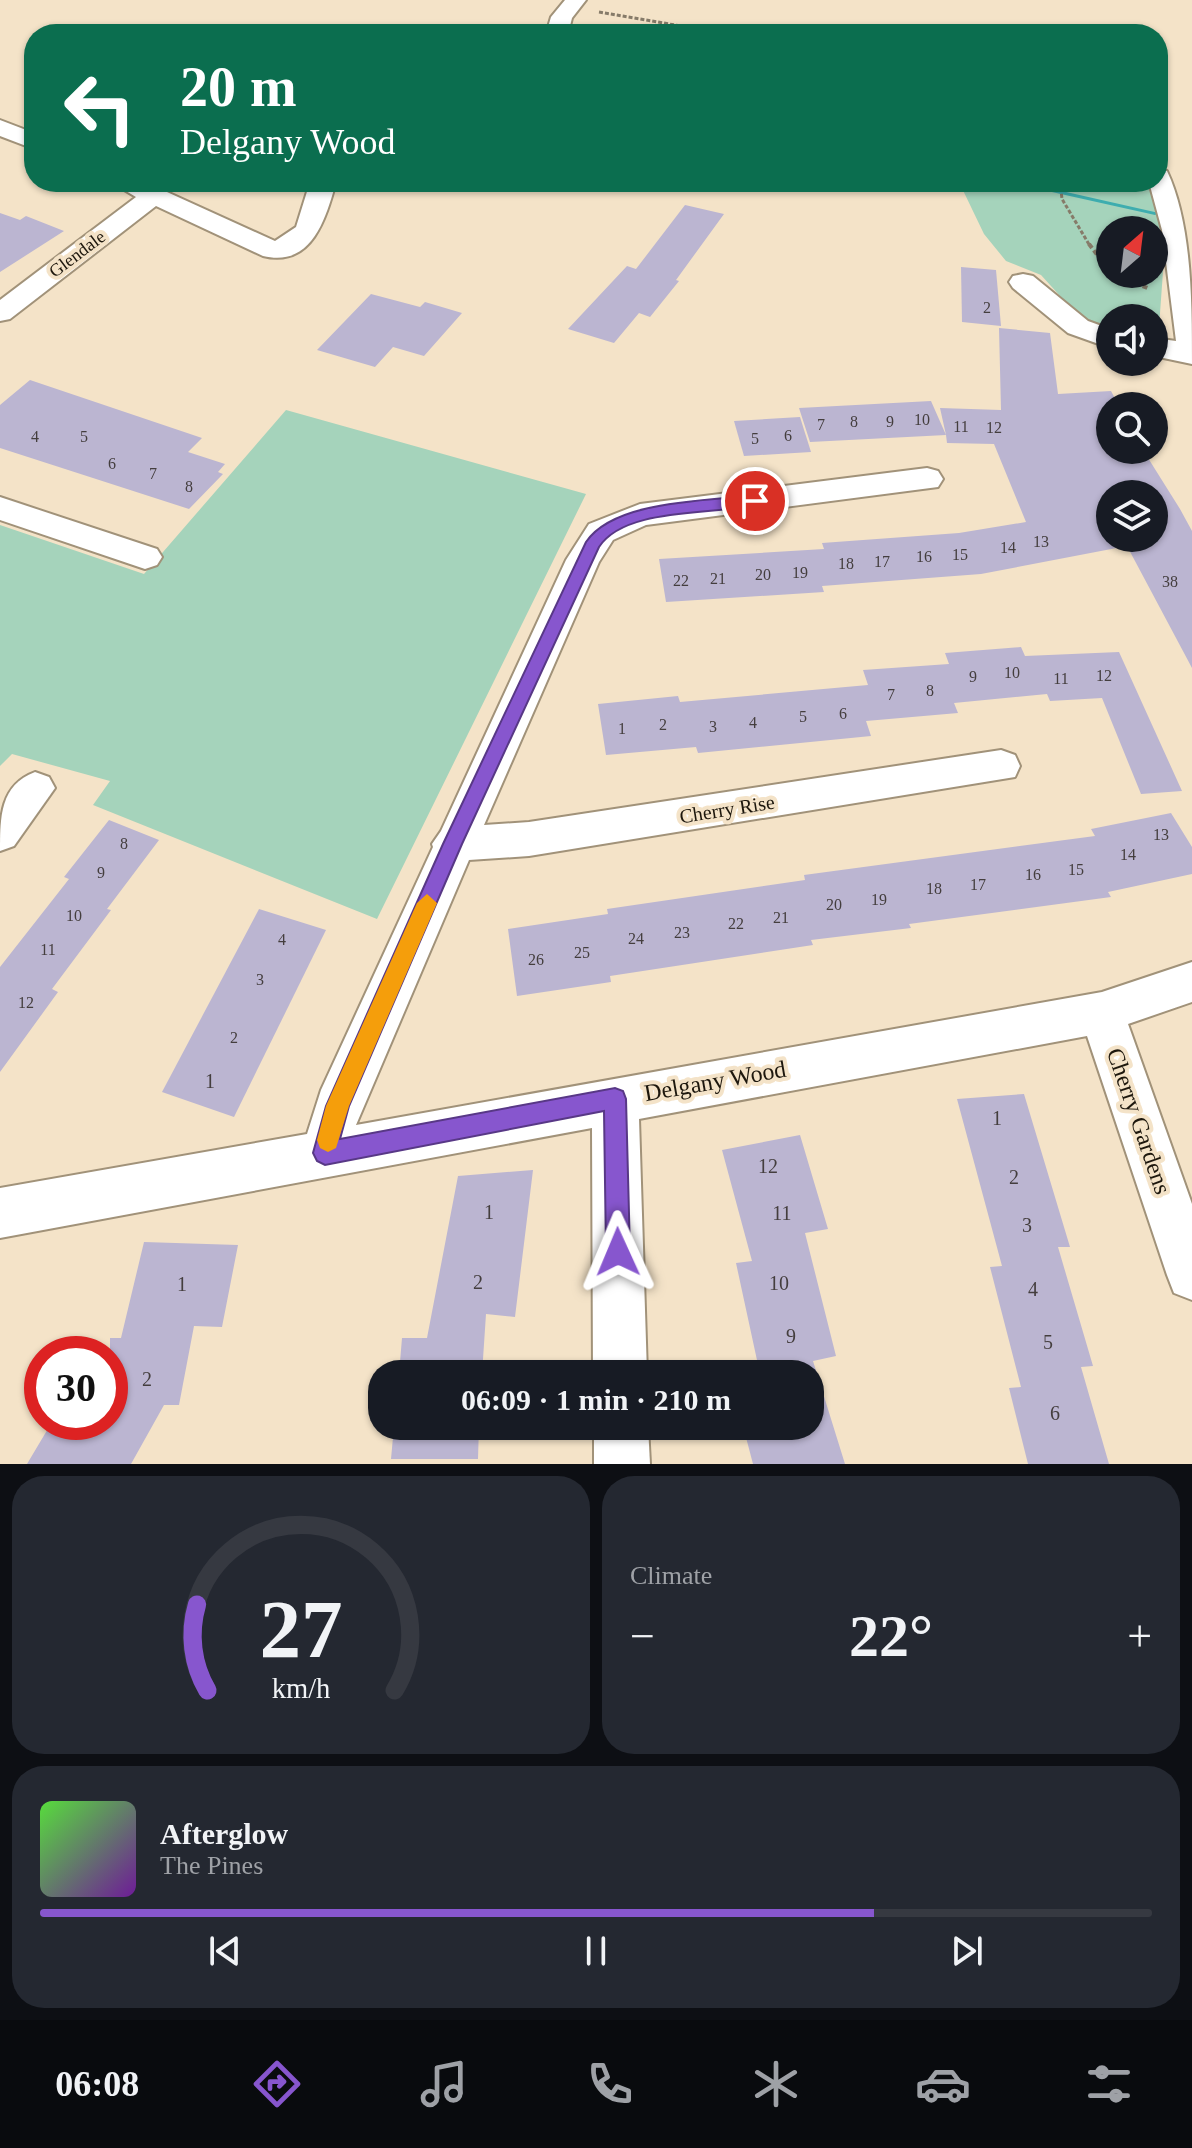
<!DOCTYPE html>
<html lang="en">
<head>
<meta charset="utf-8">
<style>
  body { margin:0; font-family:"Times New Roman",serif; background:#242831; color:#f1f3f6; height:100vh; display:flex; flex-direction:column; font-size:30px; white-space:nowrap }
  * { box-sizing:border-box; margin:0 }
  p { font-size:26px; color:#9ea1a6 }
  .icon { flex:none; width:44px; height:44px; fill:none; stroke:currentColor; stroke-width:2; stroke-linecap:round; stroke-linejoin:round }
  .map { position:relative; height:1464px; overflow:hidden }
  .details { display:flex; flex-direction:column; gap:12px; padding:12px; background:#0d0f14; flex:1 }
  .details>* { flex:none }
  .top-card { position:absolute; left:24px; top:24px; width:1144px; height:168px; border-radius:32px; box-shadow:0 2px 6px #0004; background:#0b6e4f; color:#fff; overflow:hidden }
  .needle { width:52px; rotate:28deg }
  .controls { position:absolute; left:1096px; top:216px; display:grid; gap:16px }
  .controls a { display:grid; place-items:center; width:72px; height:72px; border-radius:50%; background:#171b24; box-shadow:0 2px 6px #0004; font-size:40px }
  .speed { position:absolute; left:24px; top:1336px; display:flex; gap:16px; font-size:40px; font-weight:700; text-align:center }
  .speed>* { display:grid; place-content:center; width:104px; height:104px; border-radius:50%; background:#171b24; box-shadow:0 2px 6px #0004; line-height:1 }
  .speed .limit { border:12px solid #d22; background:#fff; color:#111 }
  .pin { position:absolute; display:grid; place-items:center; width:68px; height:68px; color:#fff; margin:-34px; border:4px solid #fff; border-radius:50%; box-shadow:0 2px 8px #0007 }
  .me { position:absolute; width:88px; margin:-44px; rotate:359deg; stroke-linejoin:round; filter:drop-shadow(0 0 6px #0008) }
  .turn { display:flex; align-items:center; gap:28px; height:168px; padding:0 24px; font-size:36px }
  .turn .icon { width:104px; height:104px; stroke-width:2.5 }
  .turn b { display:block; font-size:56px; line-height:68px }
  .big { font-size:60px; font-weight:700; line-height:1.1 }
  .details .card { flex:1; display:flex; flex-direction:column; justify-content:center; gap:12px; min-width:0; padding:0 28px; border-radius:32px; background:#242831 }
  .details .dial { align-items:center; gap:0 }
  .dial svg { height:208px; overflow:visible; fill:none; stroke:#363941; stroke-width:7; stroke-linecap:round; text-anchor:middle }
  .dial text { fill:#f1f3f6; stroke:none }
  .song { display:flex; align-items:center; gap:24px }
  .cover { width:96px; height:96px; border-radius:12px; background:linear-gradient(135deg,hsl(110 70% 55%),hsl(280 70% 35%)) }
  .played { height:8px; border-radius:4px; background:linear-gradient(90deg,#8756ce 75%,#363941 75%) }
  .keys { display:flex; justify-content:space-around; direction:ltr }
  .heat { display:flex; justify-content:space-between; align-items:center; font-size:44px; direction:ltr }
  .details .tiles { flex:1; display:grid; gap:12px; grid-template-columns:1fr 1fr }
  .card:last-child { grid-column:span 2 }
  .trip { position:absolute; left:368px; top:1360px; width:456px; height:80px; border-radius:32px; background:#171b24; box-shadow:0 2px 6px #0004; font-weight:700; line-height:80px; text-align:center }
  .tabs { display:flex; height:128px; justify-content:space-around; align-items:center; background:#090b0e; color:#9ea1a6 }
  .tabs .icon { width:56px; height:56px }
  .tabs .current { color:#8756ce }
  .tabs b { font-size:36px; color:#f1f3f6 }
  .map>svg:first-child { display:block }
  .green { fill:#a5d3bb; fill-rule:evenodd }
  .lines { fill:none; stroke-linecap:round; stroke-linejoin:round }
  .stream { fill:#3eadaf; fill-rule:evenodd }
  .building { fill:#bbb5d1; fill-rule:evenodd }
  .minor-casing { stroke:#a19279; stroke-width:4 }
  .path-far1 { stroke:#867b69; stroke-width:3; stroke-dasharray:4 2; stroke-linecap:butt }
  .path { stroke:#867b69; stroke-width:4; stroke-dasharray:5 3; stroke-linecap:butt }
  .minor { fill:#fff; fill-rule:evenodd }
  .route { fill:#8756ce; stroke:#583886; stroke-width:2 }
  .slow { fill:#f59e0b }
  .labels { text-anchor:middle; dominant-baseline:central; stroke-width:8; stroke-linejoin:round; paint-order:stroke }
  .number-label { font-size:16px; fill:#443e3e }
  .far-street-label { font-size:18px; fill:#1d170d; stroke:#f4e3c8 }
  .street-label { font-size:20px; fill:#1d170d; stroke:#f4e3c8 }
  .near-number-label { font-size:20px; fill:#443e3e }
  .near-street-label { font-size:24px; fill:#1d170d; stroke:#f4e3c8 }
</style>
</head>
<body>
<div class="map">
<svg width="1192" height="1464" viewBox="0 0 1192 1464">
  <rect width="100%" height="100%" fill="#f4e3c8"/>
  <!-- green -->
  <g class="green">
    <path d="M959 182H1156L1166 230 1159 327 1162 342 1154 341V318H1110V333L1106 332 1071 308 1041 275 1006 261 984 234ZM1110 230H1154V274H1110Z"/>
    <path d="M286 410 586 494 377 919 93 805 110 781 12 754 0 766V525L144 574Z"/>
  </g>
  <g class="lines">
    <!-- stream -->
    <path class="stream" d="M1007 182H1022L1159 213 1155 215Z"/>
  </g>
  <!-- building -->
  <g class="building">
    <path d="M685 205 724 214 676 280 679 281 650 317 639 313 614 343 568 329 627 266 636 269Z"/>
    <path d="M0 213 20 220 26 216 64 231 0 272Z"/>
    <path d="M961 267 996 270 1001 326 962 322Z"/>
    <path d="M371 294 420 307 425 302 462 313 424 356 393 347 375 367 317 350Z"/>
    <path d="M999 328 1050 333 1058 394 1111 391 1119 406H1110V450H1143L1180 509 1192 531V668L1127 546 981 574 822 586 824 592 666 602 659 559 824 549 822 543 959 533 1026 522 994 444 947 443 946 435 810 442 799 408 931 401 946 435 940 408 1001 410ZM1110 494H1154V538H1110Z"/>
    <path d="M30 380 202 438 188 452 225 464 218 472 223 474 189 509 0 448V405Z"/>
    <path d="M800 417 811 452 744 456 734 421Z"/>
    <path d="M1021 647 1025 656 1119 652 1182 791 1141 794 1102 698 1050 701 1047 694 954 703 958 713 866 721 871 736 698 753 696 747 606 755 598 704 678 696 680 702 868 685 863 670 949 664 945 653Z"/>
    <path d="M1171 813 1192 847V874L1108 892 1111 897 909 924 911 928 811 940 813 945 610 976 611 982 517 996 508 929 608 914 607 909 805 880 804 875 1095 836 1091 829Z"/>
    <path d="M109 820 159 840 107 909 111 910 52 989 58 992 0 1072V967L69 879 64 877Z"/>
    <path d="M259 909 326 930 234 1117 162 1092Z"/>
    <path d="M1024 1094 1070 1247H1058L1093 1366 1081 1367 1109 1464H1028L1009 1388 1021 1387 990 1267 1002 1266 957 1099Z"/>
    <path d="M800 1135 828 1229 805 1233 836 1356 813 1361 845 1464H753L743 1426H810V1374H760L736 1263 752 1261 722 1150Z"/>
    <path d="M533 1170 515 1317 486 1314 482 1374H399L402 1338H427L458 1176Z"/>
    <path d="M144 1242 238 1245 222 1327 194 1326 179 1405H164L131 1464H27L52 1422H110V1338H121Z"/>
    <path d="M394 1426H479L478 1459H391Z"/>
  </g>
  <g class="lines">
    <!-- minor casing -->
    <g class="minor-casing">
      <g id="minor">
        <path d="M565 0H586L572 18 568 34H546L551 17Z"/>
        <path d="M0 120 34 133V149L0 136Z"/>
        <path d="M1158 169 1167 171C1192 224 1192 303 1192 364L1154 356V338L1176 341 1162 230 1149 182H1158Z"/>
        <path d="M111 182H145L275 241 296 227 310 182H336C326 218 312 268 263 256L156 206 10 319 0 321V300L136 197Z"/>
        <path d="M1023 274 1033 276 1088 321 1110 329V348L1068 333 1013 288 1009 282 1013 276Z"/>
        <path d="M927 468 938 471 943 479 938 487 646 525 613 540 599 562 484 825 529 822 1001 750 1015 755 1020 766 1015 777 529 856 469 860 356 1125 1102 992 1192 962V1002L1128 1024 1192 1204V1300L1174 1293 1167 1275 1087 1036 639 1119 647 1374H593L592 1128 0 1238V1188L307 1134 321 1090 433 847 432 844 441 831 566 560 589 524 640 504Z"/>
        <path d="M0 497 157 549 162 557 157 565 145 569 0 520Z"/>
        <path d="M35 772 49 777 55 788 14 846 0 851C0 817 0 785 35 772Z"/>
        <path d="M594 1426H648L650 1464H594Z"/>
      </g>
    </g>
    <!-- path-far1 -->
    <g class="path-far1">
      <path d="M599 12 728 34"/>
      <path d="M1060 182 1062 199 1090 246"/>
    </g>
    <!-- path -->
    <g class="path">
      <path d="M1089 244 1110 272"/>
      <path d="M1113 274 1150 289"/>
    </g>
    <!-- minor -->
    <use href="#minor" class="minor"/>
  </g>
  <!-- route -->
  <path class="route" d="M755 495 763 501 760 504C716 516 626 506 599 547L462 844 349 1106 340 1139 615 1088 623 1091 626 1099 630 1252 626 1260 618 1264 610 1260 606 1252 604 1111 325 1165 317 1161 313 1153 326 1106 443 844 586 542C614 500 708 501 755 495Z"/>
  <!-- slow -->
  <path class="slow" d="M427 894 437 903 349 1106 336 1148 328 1152 320 1148 317 1140 326 1106 417 903Z"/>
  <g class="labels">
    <!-- number labels -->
    <g class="number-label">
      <text x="987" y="307">2</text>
      <text x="922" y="419">10</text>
      <text x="854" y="421">8</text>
      <text x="890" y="421">9</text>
      <text x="821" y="424">7</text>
      <text x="961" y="426">11</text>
      <text x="994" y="427">12</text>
      <text x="788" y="435">6</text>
      <text x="35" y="436">4</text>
      <text x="84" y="436">5</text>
      <text x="755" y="438">5</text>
      <text x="112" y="463">6</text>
      <text x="153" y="473">7</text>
      <text x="189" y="486">8</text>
      <text x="1041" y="541">13</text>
      <text x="1008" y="547">14</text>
      <text x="960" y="554">15</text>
      <text x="924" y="556">16</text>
      <text x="882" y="561">17</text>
      <text x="846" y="563">18</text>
      <text x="800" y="572">19</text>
      <text x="763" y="574">20</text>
      <text x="718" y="578">21</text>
      <text x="681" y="580">22</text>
      <text x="1170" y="581">38</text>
      <text x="1012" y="672">10</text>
      <text x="1104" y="675">12</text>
      <text x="973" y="676">9</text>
      <text x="1061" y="678">11</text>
      <text x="930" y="690">8</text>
      <text x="891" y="694">7</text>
      <text x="843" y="713">6</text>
      <text x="803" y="716">5</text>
      <text x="753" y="722">4</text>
      <text x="663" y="724">2</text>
      <text x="713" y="726">3</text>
      <text x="622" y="728">1</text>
      <text x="1161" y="834">13</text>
      <text x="124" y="843">8</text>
      <text x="1128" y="854">14</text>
      <text x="1076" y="869">15</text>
      <text x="101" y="872">9</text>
      <text x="1033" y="874">16</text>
      <text x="978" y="884">17</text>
      <text x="934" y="888">18</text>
      <text x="879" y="899">19</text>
      <text x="834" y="904">20</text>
      <text x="74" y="915">10</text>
      <text x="781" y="917">21</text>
      <text x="736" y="923">22</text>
      <text x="682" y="932">23</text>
      <text x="636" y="938">24</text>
      <text x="282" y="939">4</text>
      <text x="48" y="949">11</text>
      <text x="582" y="952">25</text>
      <text x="536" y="959">26</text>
      <text x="260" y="979">3</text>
      <text x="26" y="1002">12</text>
      <text x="234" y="1037">2</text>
    </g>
    <!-- far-street labels -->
    <g class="far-street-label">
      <text transform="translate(77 254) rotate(-37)">Glendale</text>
    </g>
    <!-- street labels -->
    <g class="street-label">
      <text transform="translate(727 809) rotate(-9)">Cherry Rise</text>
    </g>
    <!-- near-number labels -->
    <g class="near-number-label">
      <text x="210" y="1081">1</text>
      <text x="997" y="1118">1</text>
      <text x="768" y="1166">12</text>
      <text x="1014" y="1177">2</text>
      <text x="489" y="1212">1</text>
      <text x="782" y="1213">11</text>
      <text x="1027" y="1225">3</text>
      <text x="478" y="1282">2</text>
      <text x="779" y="1283">10</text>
      <text x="182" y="1284">1</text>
      <text x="1033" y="1289">4</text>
      <text x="791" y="1336">9</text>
      <text x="1048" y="1342">5</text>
      <text x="147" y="1379">2</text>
      <text x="1055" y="1413">6</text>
    </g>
    <!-- near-street labels -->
    <g class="near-street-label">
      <text transform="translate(715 1081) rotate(-10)">Delgany Wood</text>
      <text transform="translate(1139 1121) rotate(71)">Cherry Gardens</text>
    </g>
  </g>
</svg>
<div class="controls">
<a><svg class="needle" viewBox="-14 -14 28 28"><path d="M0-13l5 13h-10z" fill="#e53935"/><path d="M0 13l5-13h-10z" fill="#9ea1a6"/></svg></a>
<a><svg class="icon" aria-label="sound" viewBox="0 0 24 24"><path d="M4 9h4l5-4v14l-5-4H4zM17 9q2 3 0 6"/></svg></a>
<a><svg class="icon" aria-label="search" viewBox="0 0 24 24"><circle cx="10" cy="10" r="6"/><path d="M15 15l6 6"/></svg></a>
<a><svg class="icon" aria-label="layers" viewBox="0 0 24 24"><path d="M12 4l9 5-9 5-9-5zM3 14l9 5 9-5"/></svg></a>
</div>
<div class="speed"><div class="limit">30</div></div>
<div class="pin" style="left:755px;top:501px;background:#d93025"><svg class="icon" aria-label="arrive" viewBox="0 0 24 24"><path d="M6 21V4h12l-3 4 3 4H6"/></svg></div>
<svg class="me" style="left:618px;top:1252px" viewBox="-20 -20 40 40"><path d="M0-17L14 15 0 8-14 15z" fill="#8756ce" stroke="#fff" stroke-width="4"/></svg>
<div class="trip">06:09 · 1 min · 210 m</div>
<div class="top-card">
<div class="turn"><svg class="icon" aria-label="left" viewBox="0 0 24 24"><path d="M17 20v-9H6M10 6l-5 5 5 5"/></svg><div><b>20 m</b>Delgany Wood</div></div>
</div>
</div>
<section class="details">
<div class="tiles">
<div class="card dial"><svg viewBox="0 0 100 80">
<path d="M14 69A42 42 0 1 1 86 69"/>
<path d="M14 69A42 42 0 0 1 10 36" stroke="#8756ce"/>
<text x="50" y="56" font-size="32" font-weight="700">27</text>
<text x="50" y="72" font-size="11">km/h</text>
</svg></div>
<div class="card"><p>Climate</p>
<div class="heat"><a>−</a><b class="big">22°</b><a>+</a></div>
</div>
<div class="card">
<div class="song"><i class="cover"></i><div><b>Afterglow</b><p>The Pines</p></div></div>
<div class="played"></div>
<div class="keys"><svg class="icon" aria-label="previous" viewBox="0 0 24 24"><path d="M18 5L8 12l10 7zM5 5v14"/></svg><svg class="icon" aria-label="pause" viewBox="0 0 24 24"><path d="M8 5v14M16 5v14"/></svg><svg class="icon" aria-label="next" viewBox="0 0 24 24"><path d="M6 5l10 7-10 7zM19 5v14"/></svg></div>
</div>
</div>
</section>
<nav class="tabs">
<b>06:08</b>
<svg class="icon current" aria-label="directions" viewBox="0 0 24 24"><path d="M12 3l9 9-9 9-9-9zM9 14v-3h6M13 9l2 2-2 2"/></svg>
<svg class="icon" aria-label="music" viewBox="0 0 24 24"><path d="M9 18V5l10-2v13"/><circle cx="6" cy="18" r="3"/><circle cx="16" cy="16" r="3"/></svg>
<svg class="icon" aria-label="phone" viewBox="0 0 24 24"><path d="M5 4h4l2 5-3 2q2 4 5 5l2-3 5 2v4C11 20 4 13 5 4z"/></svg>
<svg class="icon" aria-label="climate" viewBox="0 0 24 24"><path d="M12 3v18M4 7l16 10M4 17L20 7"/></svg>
<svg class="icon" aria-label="car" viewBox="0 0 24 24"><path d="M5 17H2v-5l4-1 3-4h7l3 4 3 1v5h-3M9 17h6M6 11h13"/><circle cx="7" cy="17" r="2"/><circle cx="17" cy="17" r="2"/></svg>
<svg class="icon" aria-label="filters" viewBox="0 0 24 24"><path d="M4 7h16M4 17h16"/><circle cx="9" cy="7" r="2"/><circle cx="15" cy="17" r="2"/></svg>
</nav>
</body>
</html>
